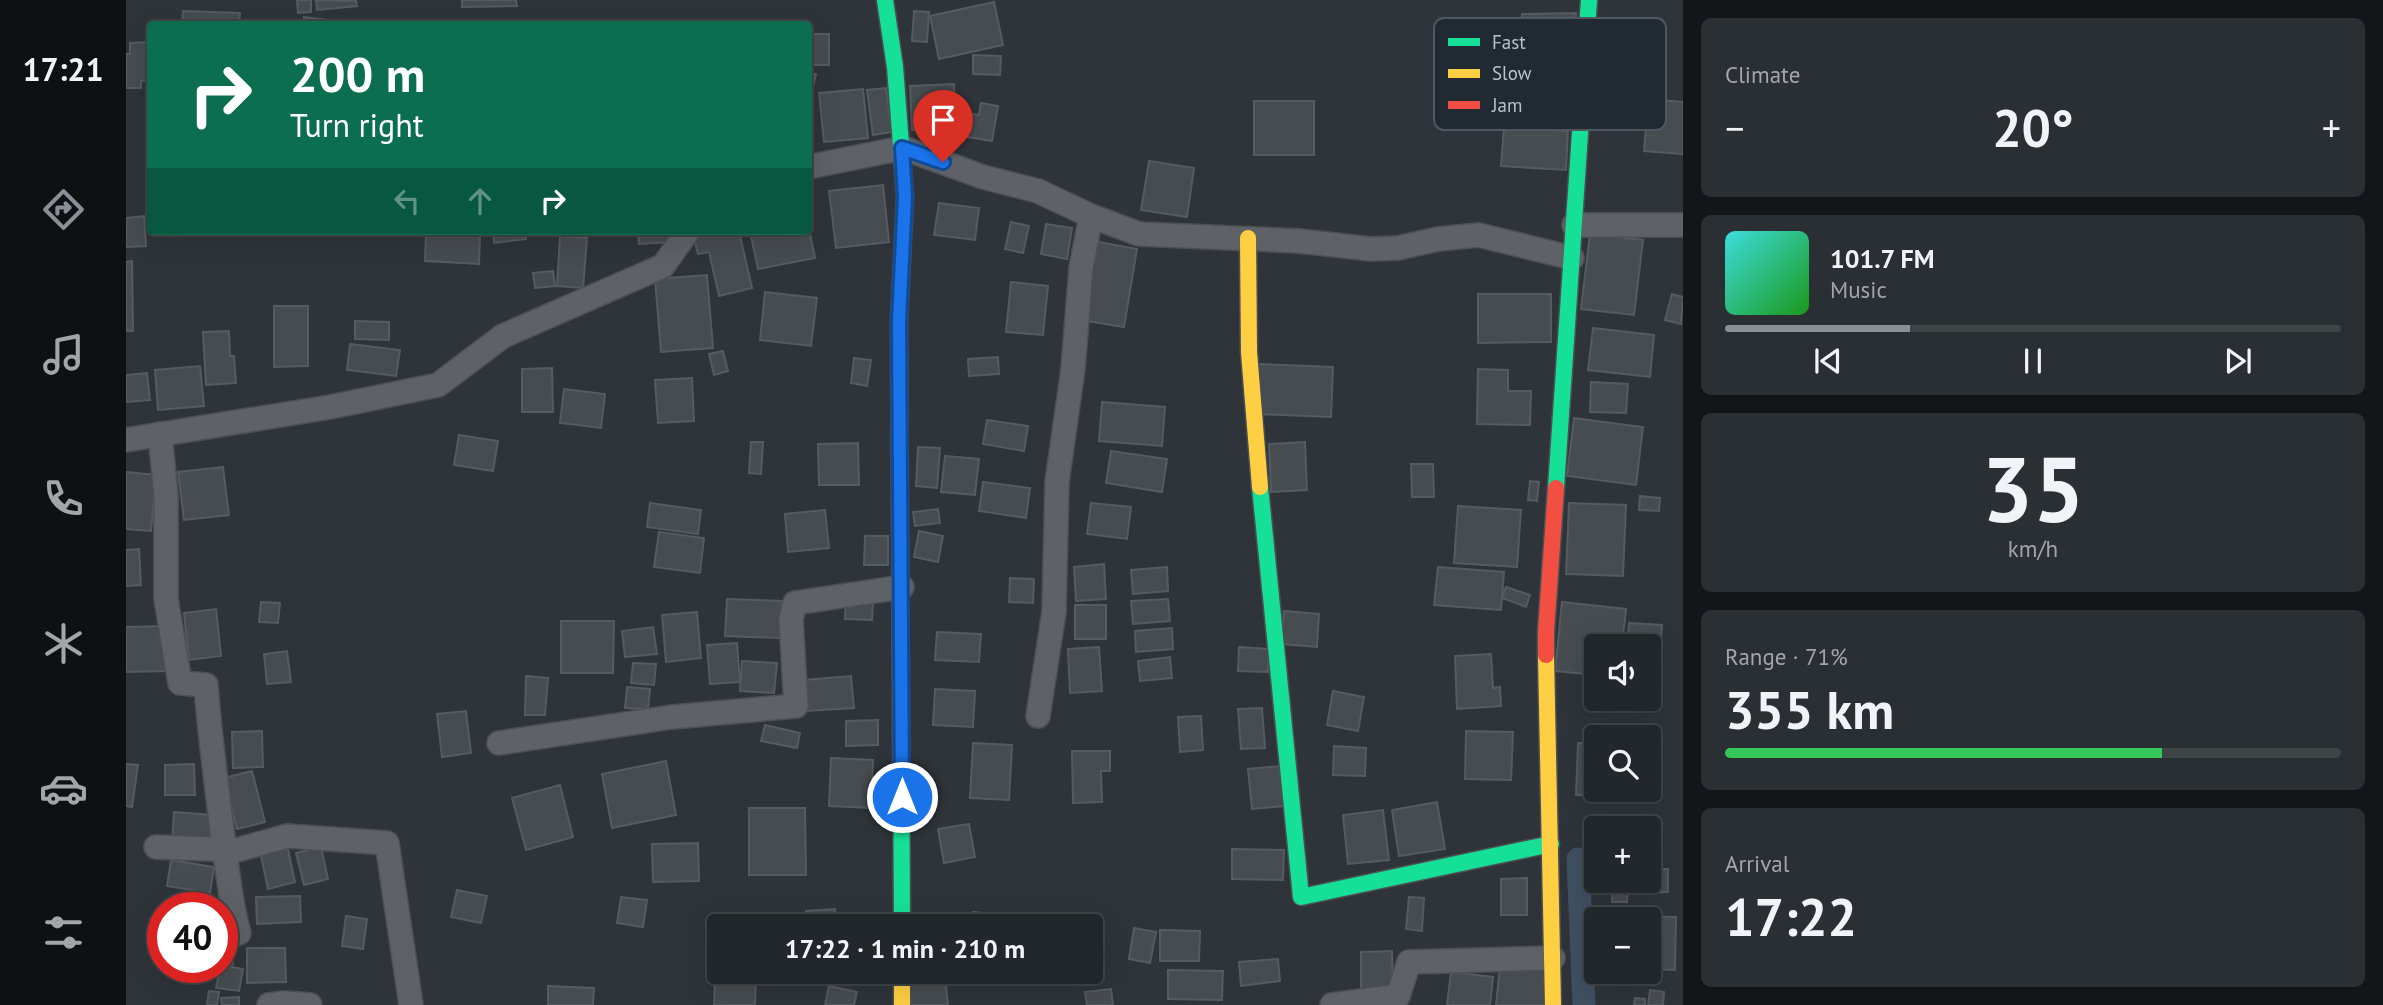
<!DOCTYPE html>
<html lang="en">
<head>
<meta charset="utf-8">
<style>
  body { margin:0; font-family:"PT Sans",sans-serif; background:#2a2f33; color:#f1f3f6; height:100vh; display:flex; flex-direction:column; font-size:26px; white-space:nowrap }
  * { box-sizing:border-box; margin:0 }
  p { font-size:23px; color:#a2a5a9 }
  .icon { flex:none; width:38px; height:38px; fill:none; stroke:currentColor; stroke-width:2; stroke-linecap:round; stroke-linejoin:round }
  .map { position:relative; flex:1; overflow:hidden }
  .panel { display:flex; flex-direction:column; gap:18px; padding:18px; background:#131518; width:700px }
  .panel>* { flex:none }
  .top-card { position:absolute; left:21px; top:21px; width:665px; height:214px; border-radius:7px; box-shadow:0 7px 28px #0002,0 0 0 2px #3f4447; background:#0b6e4f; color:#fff; overflow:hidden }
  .buttons { position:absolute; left:1458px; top:634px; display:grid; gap:14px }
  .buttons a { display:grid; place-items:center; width:77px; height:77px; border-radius:7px; background:#22272b; box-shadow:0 7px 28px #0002,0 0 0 2px #3f4447; font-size:35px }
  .speed { position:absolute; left:21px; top:892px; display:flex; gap:14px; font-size:35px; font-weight:700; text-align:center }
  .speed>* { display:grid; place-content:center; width:91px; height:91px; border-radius:50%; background:#22272b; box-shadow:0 7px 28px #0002,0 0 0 2px #3f4447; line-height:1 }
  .speed .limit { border:10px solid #d22; background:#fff; color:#111 }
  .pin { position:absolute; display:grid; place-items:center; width:60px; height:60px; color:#fff; margin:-72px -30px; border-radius:50% 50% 50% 0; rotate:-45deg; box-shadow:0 0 7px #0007 }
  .pin .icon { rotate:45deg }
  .me { position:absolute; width:77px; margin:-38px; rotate:0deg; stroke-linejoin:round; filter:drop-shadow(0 0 5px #0008) }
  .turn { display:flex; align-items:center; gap:24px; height:147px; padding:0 28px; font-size:32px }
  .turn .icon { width:91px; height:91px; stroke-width:2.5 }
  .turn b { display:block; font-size:49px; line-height:60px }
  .lanes { display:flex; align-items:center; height:66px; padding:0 28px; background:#0003; justify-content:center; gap:35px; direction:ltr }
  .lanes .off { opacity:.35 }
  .big { font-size:52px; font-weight:700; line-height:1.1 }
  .panel .tile { flex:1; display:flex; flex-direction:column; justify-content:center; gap:10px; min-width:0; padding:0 24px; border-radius:10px; background:#2a2f33 }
  .panel .dial { align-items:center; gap:0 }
  .dial b { font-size:91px; line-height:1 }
  .song { display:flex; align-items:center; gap:21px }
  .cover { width:84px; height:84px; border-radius:10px; background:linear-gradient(135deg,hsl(180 70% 55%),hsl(120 70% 35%)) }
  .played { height:7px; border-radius:4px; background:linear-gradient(90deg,#888f97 30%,#3f4447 30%) }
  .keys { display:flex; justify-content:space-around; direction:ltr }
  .heat { display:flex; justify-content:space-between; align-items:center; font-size:38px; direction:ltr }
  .charge { height:10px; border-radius:5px; background:linear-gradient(90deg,#34c759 71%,#3f4447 0) }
  .trip { position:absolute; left:581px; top:914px; width:396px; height:70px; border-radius:7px; background:#22272b; box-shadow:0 7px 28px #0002,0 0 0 2px #3f4447; font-weight:700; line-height:70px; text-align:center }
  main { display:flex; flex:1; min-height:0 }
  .tab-bar { display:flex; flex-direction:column; width:126px; justify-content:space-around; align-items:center; background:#0e1011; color:#a2a5a9 }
  .tab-bar .icon { width:49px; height:49px }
  .tab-bar .active { color:#888f97 }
  .tab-bar b { font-size:32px; color:#f1f3f6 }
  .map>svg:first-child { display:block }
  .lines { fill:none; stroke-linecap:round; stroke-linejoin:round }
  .canal { stroke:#3f5061; stroke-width:23 }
  .building { fill:#474c51; stroke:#565b61; stroke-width:2 }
  .street-casing { stroke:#4c5054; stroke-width:26 }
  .fast-casing { stroke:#4c5054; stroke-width:19 }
  .slow-casing { stroke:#4c5054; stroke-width:19 }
  .jam-casing { stroke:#4c5054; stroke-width:19 }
  .street { stroke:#5e6267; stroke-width:23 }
  .fast { stroke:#16e098; stroke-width:16 }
  .slow { stroke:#ffcf43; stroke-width:16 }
  .jam { stroke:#f24e42; stroke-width:16 }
  .route-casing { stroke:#114b97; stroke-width:18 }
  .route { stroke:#1a73e8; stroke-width:12 }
  .key { fill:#212a33; stroke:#4f5760; stroke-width:2 }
  .key-label { font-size:19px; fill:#b9c0c9 }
</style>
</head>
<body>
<main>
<nav class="tab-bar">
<b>17:21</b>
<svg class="icon active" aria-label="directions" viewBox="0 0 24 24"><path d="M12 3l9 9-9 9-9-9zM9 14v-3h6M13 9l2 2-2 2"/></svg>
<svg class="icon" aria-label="music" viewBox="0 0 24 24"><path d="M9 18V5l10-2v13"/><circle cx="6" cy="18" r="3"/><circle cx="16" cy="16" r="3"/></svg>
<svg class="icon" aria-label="phone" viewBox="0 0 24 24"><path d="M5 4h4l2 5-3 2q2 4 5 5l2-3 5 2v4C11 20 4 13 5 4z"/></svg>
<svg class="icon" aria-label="climate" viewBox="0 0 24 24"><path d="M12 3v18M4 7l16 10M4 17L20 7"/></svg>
<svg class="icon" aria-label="car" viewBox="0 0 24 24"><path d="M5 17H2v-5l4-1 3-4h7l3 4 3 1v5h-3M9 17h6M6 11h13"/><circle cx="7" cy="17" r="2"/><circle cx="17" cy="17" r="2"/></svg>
<svg class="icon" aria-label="filters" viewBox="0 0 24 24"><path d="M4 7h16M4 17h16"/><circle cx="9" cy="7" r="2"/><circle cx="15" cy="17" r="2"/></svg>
</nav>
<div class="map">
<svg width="1557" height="1005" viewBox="0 0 1557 1005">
  <rect width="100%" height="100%" fill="#2e3439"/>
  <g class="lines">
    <!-- canal -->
    <path class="canal" d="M1452 859 1458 1005"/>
  </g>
  <!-- building -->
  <g class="building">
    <path d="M171 0H185V12L172 13Z"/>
    <path d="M190 0 230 1 231 6 191 10Z"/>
    <path d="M336 0H390L391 6 336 7Z"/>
    <path d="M868 2 877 45 813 59 804 16Z"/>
    <path d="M57 11 114 13 113 24H56Z"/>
    <path d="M788 11 803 12 801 42 786 41Z"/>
    <path d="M1450 13V50L1396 51V14Z"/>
    <path d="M178 17 217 22V24H178Z"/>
    <rect x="682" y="34" width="21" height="31"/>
    <path d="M22 42 23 80 15 81V88H0V54H4V43Z"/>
    <path d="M847 55 875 56 874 75 847 74Z"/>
    <path d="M682 73 690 74 685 94 682 93Z"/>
    <path d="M828 84 830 128 786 130 784 86Z"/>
    <path d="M760 88 766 132 747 135 741 90Z"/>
    <path d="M737 89 742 138 698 142 693 93Z"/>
    <path d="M1522 99 1557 102V154L1518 151Z"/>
    <rect x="1128" y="101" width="60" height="54"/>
    <path d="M855 103 872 106 866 141 829 135 833 112 853 115Z"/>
    <path d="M1378 127 1442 131 1440 170 1375 166Z"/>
    <path d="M1023 161 1068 168 1061 217 1015 210Z"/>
    <path d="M757 185 763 242 710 248 703 191Z"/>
    <path d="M813 203 853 208 849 240 808 235Z"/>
    <path d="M18 216 20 246 0 247V218Z"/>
    <path d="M885 222 903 226 897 253 879 249Z"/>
    <path d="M682 224 689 258 632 269 624 231H682Z"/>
    <path d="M920 224 946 228 941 259 915 254Z"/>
    <path d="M367 231H399L400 239 368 243Z"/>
    <path d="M512 231H545V242L513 244Z"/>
    <path d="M583 231H613L626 288 593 296 583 252 572 254 567 235Z"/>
    <path d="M300 232 354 235 353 264 299 261Z"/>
    <path d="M1464 234 1517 240 1508 315 1455 309Z"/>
    <path d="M434 236 461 238 457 288 431 286Z"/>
    <path d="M967 241 1011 249 998 327 954 320Z"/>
    <path d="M6 261 7 331H0V262Z"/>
    <path d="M427 271 429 286 409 288 407 273Z"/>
    <path d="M581 275 587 348 535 352 529 279Z"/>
    <path d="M885 282 922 286 917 335 880 332Z"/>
    <path d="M639 292 691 298 685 346 634 340Z"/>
    <path d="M1352 294H1425V342L1352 343Z"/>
    <path d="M1546 294 1557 297 1555 324 1539 320Z"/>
    <path d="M148 306H182V366L148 367Z"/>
    <path d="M229 321 263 322V340L229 339Z"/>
    <path d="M1467 328 1528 335 1524 377 1462 370Z"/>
    <path d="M103 331 104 356H108L110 383 80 385 77 332Z"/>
    <path d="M224 344 274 350 270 376 221 370Z"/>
    <path d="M597 351 602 371 588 375 583 354Z"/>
    <path d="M872 357 873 374 843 376 842 359Z"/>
    <path d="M728 358 745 360 741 386 725 383Z"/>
    <path d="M1131 364 1207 367 1205 417 1129 414Z"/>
    <path d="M74 366 78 406 32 410 29 370Z"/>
    <path d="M426 368 427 412H396V369Z"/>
    <path d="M1352 369 1382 370V391H1405L1404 425 1351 424Z"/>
    <path d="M21 373 24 400 0 402V375Z"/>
    <path d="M566 378 568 421 532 423 529 380Z"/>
    <path d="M1465 382 1502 384 1500 413 1464 412Z"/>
    <path d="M438 389 479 394 475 428 434 423Z"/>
    <path d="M976 402 1039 407 1036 446 973 441Z"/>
    <path d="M1448 418 1517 427 1510 485 1441 476Z"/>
    <path d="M861 420 902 426 898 451 857 444Z"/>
    <path d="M333 435 372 441 367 471 328 465Z"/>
    <path d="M625 442H637L635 474 623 473Z"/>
    <path d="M1179 442 1181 490 1145 492 1143 444Z"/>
    <path d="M732 443 733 485H693L692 444Z"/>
    <path d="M792 447 814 448 811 488 790 486Z"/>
    <path d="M985 451 1041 459 1036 492 980 483Z"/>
    <path d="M819 456 853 459 849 495 815 492Z"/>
    <path d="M1285 464H1307L1308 497H1286Z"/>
    <path d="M97 467 103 515 58 520 52 472Z"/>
    <path d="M0 472 30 475 25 531 0 529Z"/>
    <path d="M1404 481 1413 482 1411 501 1402 500Z"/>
    <path d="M857 482 904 488 900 518 853 511Z"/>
    <path d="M1514 496 1534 498 1533 511 1513 510Z"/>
    <path d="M524 503 575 510 572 534 521 527Z"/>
    <path d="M965 503 1005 507 1001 539 961 534Z"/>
    <path d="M1443 503 1500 505 1497 576 1440 574Z"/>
    <path d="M1332 506 1395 510 1391 567 1328 563Z"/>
    <path d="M812 509 814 523 789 526 787 512Z"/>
    <path d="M699 510 703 548 662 552 659 514Z"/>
    <path d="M793 531 817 536 812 562 788 557Z"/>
    <path d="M533 532 578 538 574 573 528 567Z"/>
    <path d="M739 536H762V565H738Z"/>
    <path d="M13 549 15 585 0 586V550Z"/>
    <path d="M978 564 980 599 950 601 948 567Z"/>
    <path d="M1041 567 1042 591 1007 594 1005 570Z"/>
    <path d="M1312 567 1378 572 1375 610 1308 605Z"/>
    <path d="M884 578 908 579 907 603 883 602Z"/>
    <path d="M1380 587 1404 595 1400 607 1376 598Z"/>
    <path d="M720 598 747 599 746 620 719 619Z"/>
    <path d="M601 599 656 601 654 638 599 636Z"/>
    <path d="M1042 599 1044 621 1007 624 1005 601Z"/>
    <path d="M135 602 154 603 152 623 133 622Z"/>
    <path d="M1436 602 1500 609 1496 646H1470V675L1429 671Z"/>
    <rect x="949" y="605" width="31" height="34"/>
    <path d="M90 609 95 656 63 660 58 613Z"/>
    <path d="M1158 611 1193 614 1191 647 1155 644Z"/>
    <path d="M571 612 575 658 540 662 536 615Z"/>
    <path d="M435 621H488L487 673H435Z"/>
    <path d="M1503 623 1536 625 1533 666H1522V646H1501Z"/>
    <path d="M38 626 39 671 0 672V627Z"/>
    <path d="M527 627 531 654 499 657 496 631Z"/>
    <path d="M1046 628 1047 649 1010 652 1009 631Z"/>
    <path d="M811 632 855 634 853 662 809 660Z"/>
    <path d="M611 643 614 682 584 684 581 645Z"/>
    <path d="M973 647 976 691 944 693 942 649Z"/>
    <path d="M1113 647 1143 649 1142 672 1112 671Z"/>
    <path d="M161 651 165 682 141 684 138 654Z"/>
    <path d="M1365 654 1367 688 1374 687 1375 706 1331 709 1329 656Z"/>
    <path d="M1044 657 1046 678 1014 681 1012 661Z"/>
    <path d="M616 661 651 663 648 693 614 691Z"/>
    <path d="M507 663 530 664 528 685 505 683Z"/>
    <path d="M400 676 422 678 419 715H399Z"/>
    <path d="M725 676 728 708 680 711 678 680Z"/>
    <path d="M501 687 524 689 522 709 499 708Z"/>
    <path d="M809 689 849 691 847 727 807 725Z"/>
    <path d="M1207 691 1238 697 1232 731 1201 725Z"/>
    <path d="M1136 708 1139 748 1115 749 1112 709Z"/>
    <path d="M340 711 345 753 316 757 311 714Z"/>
    <path d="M1075 716 1077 750 1054 752 1052 717Z"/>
    <path d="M752 720V745L720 746V721Z"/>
    <path d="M639 725 674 733 671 748 635 741Z"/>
    <path d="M136 731 137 767 107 768 106 732Z"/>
    <path d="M1340 731 1387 732 1385 780 1339 779Z"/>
    <path d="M847 743 886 745 883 800 844 798Z"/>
    <path d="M1452 743 1470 744V789H1485V796L1450 795Z"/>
    <path d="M1208 746 1240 748 1239 776 1207 775Z"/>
    <path d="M946 751H984V771H975L976 802 947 803Z"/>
    <path d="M705 758 747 760 745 808 703 806Z"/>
    <path d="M540 761 550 815 486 828 476 774Z"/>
    <path d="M0 764 12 765 6 807 0 806Z"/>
    <path d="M68 764 69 795H39V765Z"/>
    <path d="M1155 766 1159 806 1126 809 1122 769Z"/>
    <path d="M126 771 139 822 111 829 98 778Z"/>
    <path d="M434 785 447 837 400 850 386 798Z"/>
    <path d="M1311 802 1319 849 1273 856 1266 810Z"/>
    <path d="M623 808H679L680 875H623Z"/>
    <path d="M1257 810 1263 860 1222 864 1217 815Z"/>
    <path d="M48 812 86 815 84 846 46 844Z"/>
    <path d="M843 824 849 857 818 863 812 829Z"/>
    <path d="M572 843 573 881 527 882 526 844Z"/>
    <path d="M161 845 169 882 142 889 134 851Z"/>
    <path d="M195 847 202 879 178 885 170 853Z"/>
    <path d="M1106 849 1158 850 1157 880 1106 879Z"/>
    <path d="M45 860 88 867 84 893 41 886Z"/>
    <path d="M1522 869H1542V892L1502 893V880H1522Z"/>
    <path d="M1401 878V915H1375V879Z"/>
    <path d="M1487 882H1502L1501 902H1486Z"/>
    <path d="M331 890 361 896 355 923 325 917Z"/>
    <path d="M174 896 175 922 131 924 130 897Z"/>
    <path d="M495 897 521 900 517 927 491 923Z"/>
    <path d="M1283 897 1298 898 1296 931 1280 929Z"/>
    <path d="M709 909 710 926H681L680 911Z"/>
    <path d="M847 912 879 915 878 926H846Z"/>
    <path d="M220 916 241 919 237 949 216 946Z"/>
    <path d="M1506 916 1550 917 1549 970 1522 969V919H1506Z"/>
    <path d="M1008 928 1030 932 1024 963 1003 959Z"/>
    <path d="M1034 930 1074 931 1073 961H1034Z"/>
    <path d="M591 934H593V971H630L629 1005H588Z"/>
    <path d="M121 948H159L160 982 121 983Z"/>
    <path d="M1266 951 1267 989 1235 990V952Z"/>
    <path d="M96 952 108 955 106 967 117 969 113 991 90 988 94 968H96Z"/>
    <path d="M1152 959 1154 981 1115 986 1113 962Z"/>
    <path d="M1374 966 1423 971 1420 1005H1370Z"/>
    <path d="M1042 970 1097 971 1096 1000 1042 999Z"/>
    <path d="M1325 972 1367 977 1364 1005H1321Z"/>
    <path d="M819 976 822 1005H785L783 980Z"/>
    <path d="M422 986 468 988 467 1005H422Z"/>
    <path d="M703 986 731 992 728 1005H699Z"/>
    <path d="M985 989 987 1005H961L959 992Z"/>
    <path d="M1524 990 1538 992 1537 1005H1522Z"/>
    <path d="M83 991 93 992 91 1005H81Z"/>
    <path d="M113 997V1005H96L95 998Z"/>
    <path d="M1509 998 1519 999V1005H1508Z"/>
  </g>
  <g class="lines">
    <!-- street casing -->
    <g class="street-casing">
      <g id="street">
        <path d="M682 167 777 148 857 177 912 191 965 216 1013 234 1173 241 1245 249 1272 248 1312 239 1353 235 1446 258"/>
        <path d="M1448 225H1557"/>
        <path d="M34 434 40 496V599L54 683 80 685C84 741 92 796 99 853 103 880 105 906 113 933"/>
        <path d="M0 440 204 407 312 385 377 336 537 266 562 231"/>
        <path d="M912 716 928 612 931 482 947 369 955 268 965 216"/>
        <path d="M373 743 546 717 670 706 665 619 669 603 776 587"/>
        <path d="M30 847 111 850 161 836 261 843 285 1005"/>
        <path d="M143 1005 159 1003 184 1005"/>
        <path d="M1206 1005 1272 996 1283 962 1427 958"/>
      </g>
    </g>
    <!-- fast casing -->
    <g class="fast-casing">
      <g id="fast">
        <path d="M759 0 769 67 779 197 773 321 776 926"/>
        <path d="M1134 487 1175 897 1425 844"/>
        <path d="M1430 488 1463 0"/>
      </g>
    </g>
    <!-- slow casing -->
    <g class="slow-casing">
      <g id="slow">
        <path d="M1122 238 1123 352 1134 487"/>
        <path d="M1420 655 1427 1005"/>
        <path d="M776 971V1005"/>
      </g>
    </g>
    <!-- jam casing -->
    <g class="jam-casing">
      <path id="jam" d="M1420 655V631L1430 488"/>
    </g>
    <!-- street -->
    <use href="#street" class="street"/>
    <!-- fast -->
    <use href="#fast" class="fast"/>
    <!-- slow -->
    <use href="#slow" class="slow"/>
    <!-- jam -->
    <use href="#jam" class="jam"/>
  </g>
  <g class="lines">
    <!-- route casing -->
    <g class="route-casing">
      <path id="route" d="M776 797 773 321 779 197 776 148 817 162"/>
    </g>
    <!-- route -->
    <use href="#route" class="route"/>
  </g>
  <!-- legend -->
  <rect x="1308" y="18" width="232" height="112" rx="10" class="key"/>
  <rect x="1322" y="38" width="32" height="8" fill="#16e098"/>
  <rect x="1322" y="69" width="32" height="9" fill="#ffcf43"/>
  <rect x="1322" y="101" width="32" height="8" fill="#f24e42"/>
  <g class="key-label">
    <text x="1366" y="49">Fast</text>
    <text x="1366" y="80">Slow</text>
    <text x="1366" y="112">Jam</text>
  </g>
</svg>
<div class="buttons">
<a><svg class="icon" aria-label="sound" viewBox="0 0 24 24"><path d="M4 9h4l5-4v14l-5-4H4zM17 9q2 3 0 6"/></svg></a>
<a><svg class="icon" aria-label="search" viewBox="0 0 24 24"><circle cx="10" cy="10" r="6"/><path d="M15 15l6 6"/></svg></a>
<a>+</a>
<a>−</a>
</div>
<div class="speed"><div class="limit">40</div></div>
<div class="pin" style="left:817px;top:162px;background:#d93025"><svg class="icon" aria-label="arrive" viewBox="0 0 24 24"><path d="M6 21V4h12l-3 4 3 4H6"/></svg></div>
<svg class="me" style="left:776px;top:797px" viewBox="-20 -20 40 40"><circle r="17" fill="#1a73e8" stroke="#fff" stroke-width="3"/><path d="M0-11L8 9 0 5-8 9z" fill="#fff"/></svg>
<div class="trip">17:22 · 1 min · 210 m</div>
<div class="top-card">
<div class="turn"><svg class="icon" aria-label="right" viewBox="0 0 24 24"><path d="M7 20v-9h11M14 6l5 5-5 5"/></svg><div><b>200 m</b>Turn right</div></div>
<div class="lanes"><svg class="icon off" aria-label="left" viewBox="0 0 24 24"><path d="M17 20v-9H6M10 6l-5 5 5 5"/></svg><svg class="icon off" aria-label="ahead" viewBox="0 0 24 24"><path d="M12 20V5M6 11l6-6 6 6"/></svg><svg class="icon" aria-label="right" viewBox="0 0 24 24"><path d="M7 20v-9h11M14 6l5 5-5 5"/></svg></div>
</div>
</div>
<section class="panel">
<div class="tile"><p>Climate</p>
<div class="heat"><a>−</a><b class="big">20°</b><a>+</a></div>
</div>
<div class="tile">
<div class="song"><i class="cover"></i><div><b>101.7 FM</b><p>Music</p></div></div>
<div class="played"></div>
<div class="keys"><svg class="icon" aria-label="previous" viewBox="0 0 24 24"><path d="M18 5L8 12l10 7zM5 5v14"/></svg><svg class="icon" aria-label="pause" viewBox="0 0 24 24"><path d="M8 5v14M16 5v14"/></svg><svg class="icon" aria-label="next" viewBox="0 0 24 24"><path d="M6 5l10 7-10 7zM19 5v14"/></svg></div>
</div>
<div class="tile dial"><b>35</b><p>km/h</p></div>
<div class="tile"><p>Range · 71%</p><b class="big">355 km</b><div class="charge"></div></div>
<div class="tile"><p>Arrival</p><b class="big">17:22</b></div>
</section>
</main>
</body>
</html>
